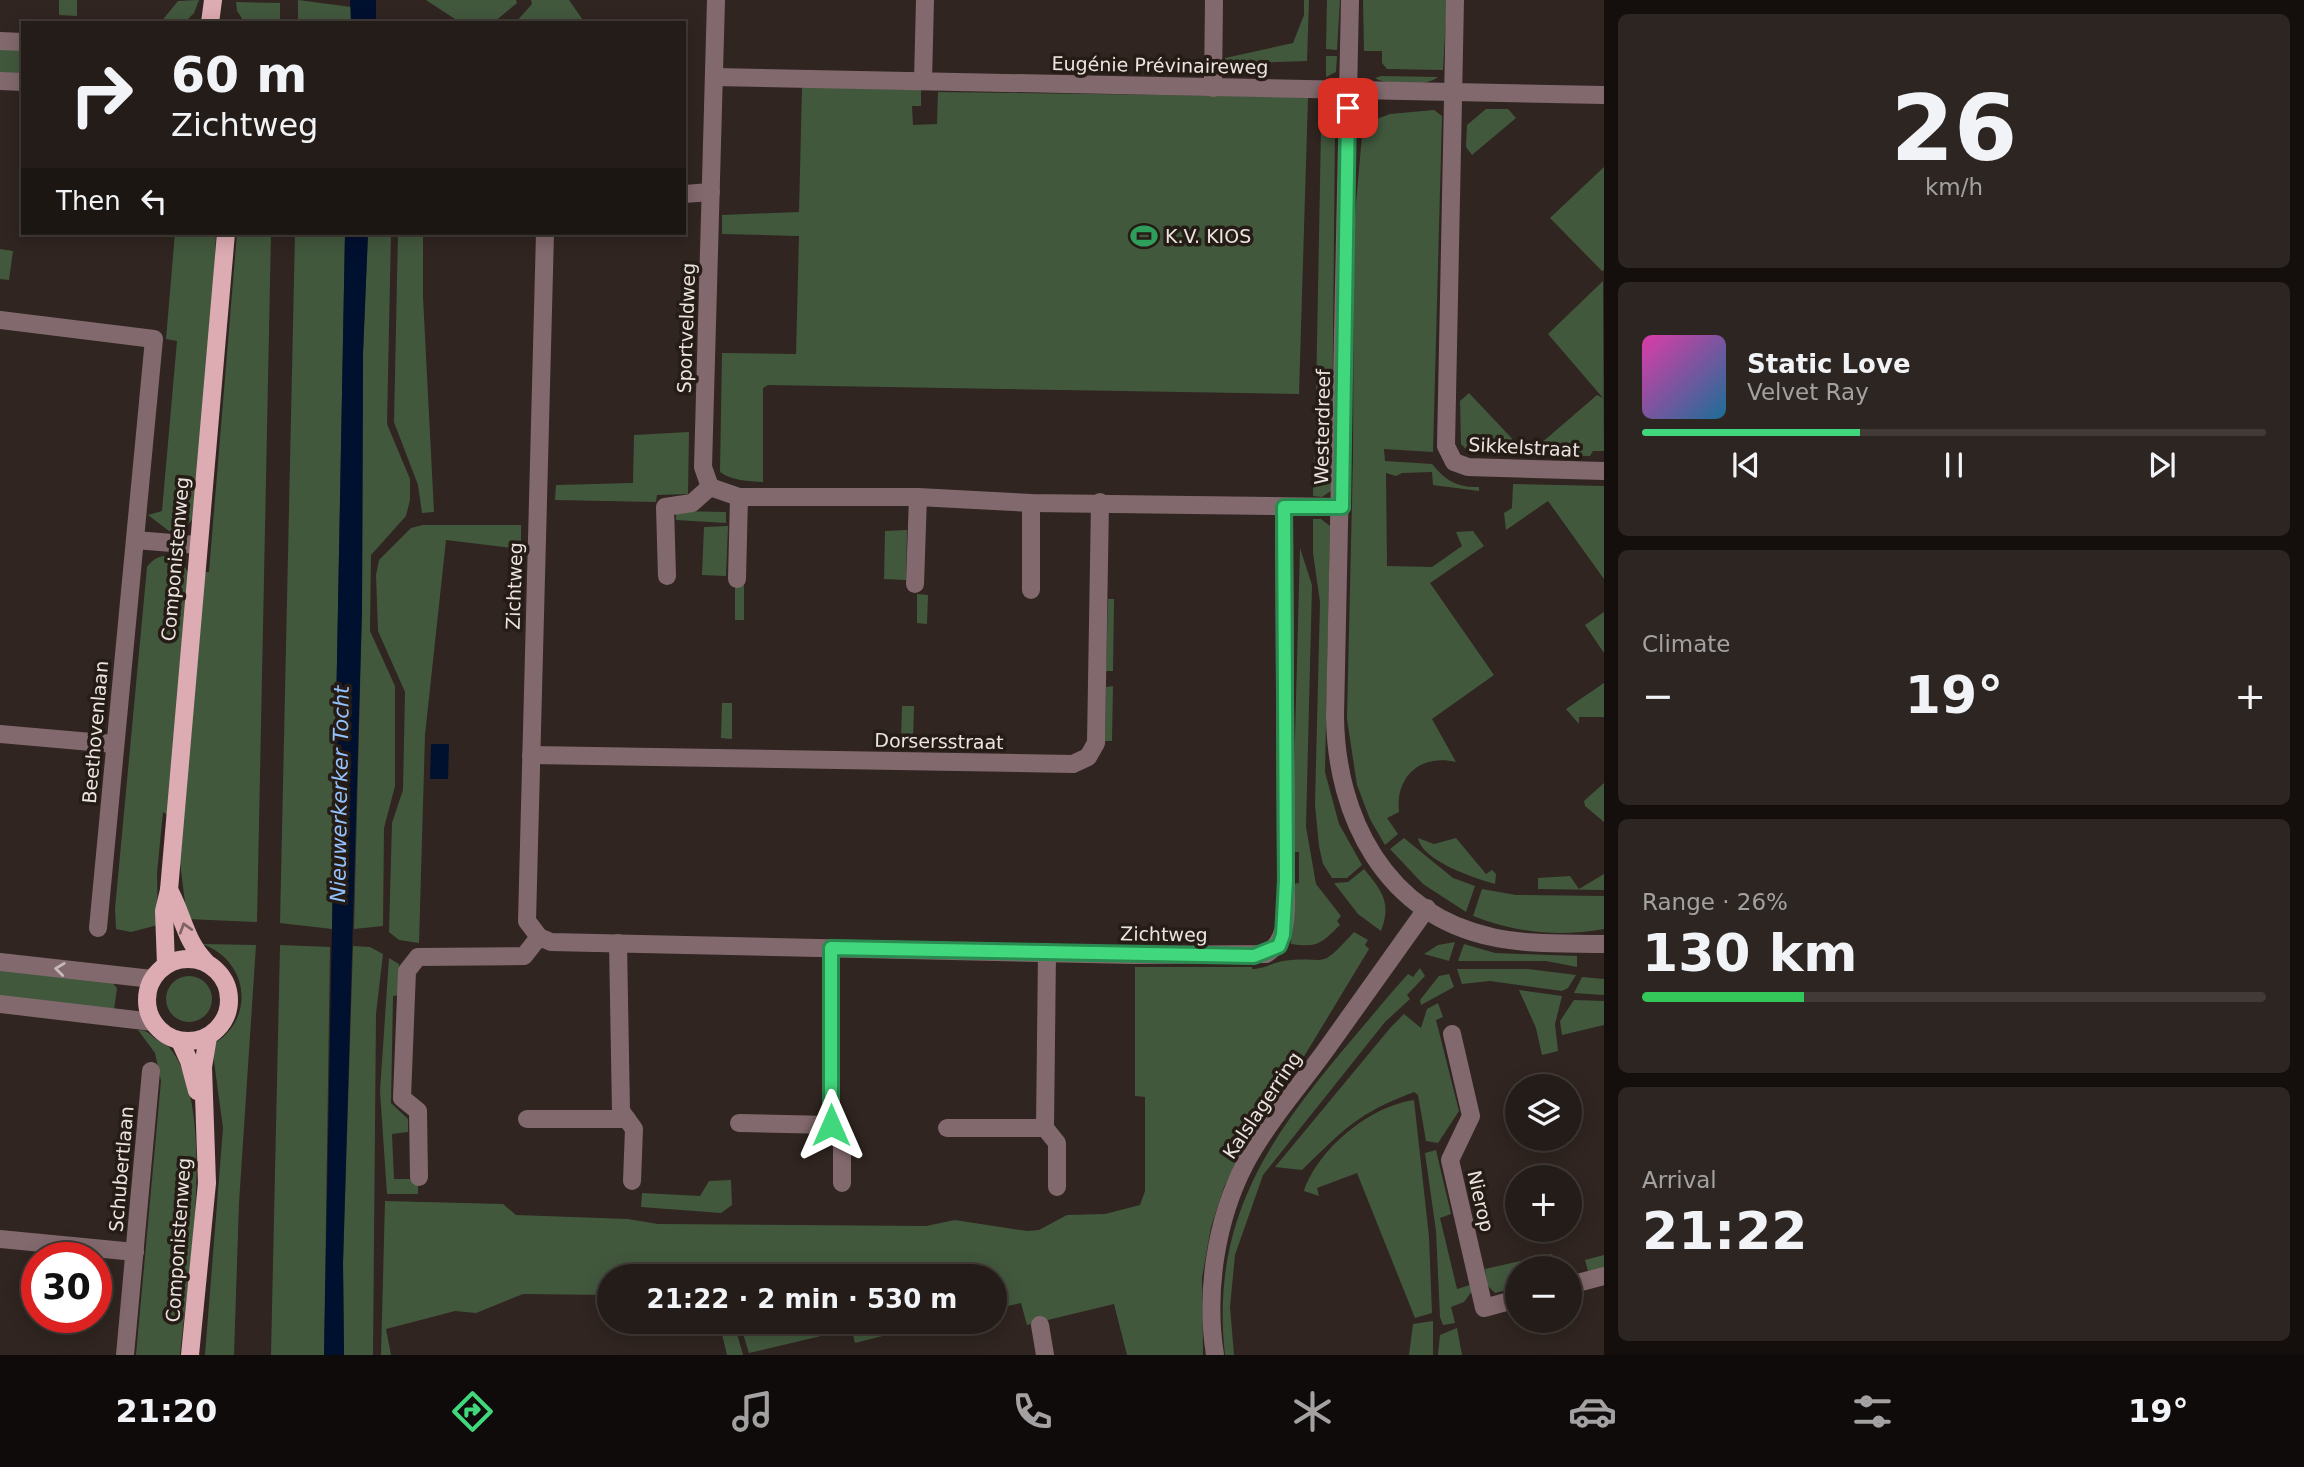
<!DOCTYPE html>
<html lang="en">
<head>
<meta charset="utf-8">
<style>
  body { margin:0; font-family:"DejaVu Sans",sans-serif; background:#2c2521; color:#f1f3f6; height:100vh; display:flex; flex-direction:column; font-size:26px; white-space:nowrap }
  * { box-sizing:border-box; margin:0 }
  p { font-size:23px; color:#a3a1a2 }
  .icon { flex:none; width:38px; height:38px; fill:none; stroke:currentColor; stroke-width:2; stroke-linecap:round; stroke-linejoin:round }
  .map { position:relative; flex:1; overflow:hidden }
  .panel { display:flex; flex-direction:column; gap:14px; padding:14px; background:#140f0d; width:700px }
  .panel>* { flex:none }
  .top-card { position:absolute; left:21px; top:21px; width:665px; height:214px; border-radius:0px; box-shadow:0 4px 18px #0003,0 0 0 2px #413a37; background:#241c18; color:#f1f3f6; overflow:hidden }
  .tools { position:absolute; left:1505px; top:1074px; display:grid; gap:14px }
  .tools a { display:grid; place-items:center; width:77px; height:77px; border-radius:50%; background:#241c18; box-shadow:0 4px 18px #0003,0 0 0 2px #413a37; font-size:35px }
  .speed { position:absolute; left:21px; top:1242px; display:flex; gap:14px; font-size:35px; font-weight:700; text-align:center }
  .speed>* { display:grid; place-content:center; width:91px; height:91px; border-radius:50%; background:#241c18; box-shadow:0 4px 18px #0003,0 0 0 2px #413a37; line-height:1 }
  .speed .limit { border:10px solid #d22; background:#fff; color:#111 }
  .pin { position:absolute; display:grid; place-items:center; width:60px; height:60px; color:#fff; margin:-30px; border-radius:14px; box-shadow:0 4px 10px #0006 }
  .me { position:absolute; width:77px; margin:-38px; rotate:0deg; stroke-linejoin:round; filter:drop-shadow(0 0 5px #0008) }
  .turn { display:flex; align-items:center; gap:24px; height:147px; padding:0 35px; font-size:32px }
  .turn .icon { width:91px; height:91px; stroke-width:2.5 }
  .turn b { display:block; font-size:49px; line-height:60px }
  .then { display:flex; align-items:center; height:66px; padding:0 35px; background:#0003; gap:14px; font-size:26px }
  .big { font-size:52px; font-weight:700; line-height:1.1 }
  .panel .tile { flex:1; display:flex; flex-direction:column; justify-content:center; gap:10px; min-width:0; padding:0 24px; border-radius:10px; background:#2c2521 }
  .panel .dial { align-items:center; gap:0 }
  .dial b { font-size:91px; line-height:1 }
  .song { display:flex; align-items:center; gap:21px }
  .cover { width:84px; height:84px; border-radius:10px; background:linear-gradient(135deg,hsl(320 70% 55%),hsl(200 70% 35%)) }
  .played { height:7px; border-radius:4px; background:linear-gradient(90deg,#41d77c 35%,#413a37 35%) }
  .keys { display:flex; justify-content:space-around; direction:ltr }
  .heat { display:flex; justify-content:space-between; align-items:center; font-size:38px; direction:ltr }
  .charge { height:10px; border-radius:5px; background:linear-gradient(90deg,#34c759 26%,#413a37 0) }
  .trip { position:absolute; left:597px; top:1264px; width:410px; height:70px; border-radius:35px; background:#241c18; box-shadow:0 4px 18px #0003,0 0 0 2px #413a37; font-weight:700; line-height:70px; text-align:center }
  .tab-bar { display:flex; height:112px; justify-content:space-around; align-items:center; background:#0e0b0a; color:#a3a1a2 }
  .tab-bar .icon { width:49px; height:49px }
  .tab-bar .current { color:#41d77c }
  .tab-bar b { font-size:32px; color:#f1f3f6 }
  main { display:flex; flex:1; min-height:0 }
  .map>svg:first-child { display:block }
  .green { fill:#42583d }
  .water { fill:#00102f }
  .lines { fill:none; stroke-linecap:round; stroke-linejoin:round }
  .minor { stroke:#82696d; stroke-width:18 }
  .major { stroke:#ddabb2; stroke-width:18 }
  .oneway { stroke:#826464 }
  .oneway2 { stroke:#c7b9b8 }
  .route-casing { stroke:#2a8c51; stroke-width:18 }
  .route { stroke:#41d77c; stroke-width:12 }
  .labels { text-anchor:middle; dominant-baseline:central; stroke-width:7; stroke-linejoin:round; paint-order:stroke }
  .street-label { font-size:19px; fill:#ece4e1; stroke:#261c16 }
  .poi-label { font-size:19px; fill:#ece4e1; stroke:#261c16; text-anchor:start }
  .water-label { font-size:21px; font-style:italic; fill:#93c2ff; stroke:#261c16 }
</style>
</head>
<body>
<main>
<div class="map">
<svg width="1604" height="1355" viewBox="0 0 1604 1355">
  <rect width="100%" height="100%" fill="#302520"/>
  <!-- green -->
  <g class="green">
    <path d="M59 0H77V16L59 15Z"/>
    <path d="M199 0 194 13 184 23H160L178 1Z"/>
    <path d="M298 0 351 7V23H298Z"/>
    <path d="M426 0H516L517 3 493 23H461Z"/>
    <path d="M531 0H569L585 23H515L532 4Z"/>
    <path d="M1304 0H1309L1307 61 1226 64 1225 58 1293 43 1304 15Z"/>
    <path d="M1327 0H1340L1337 50 1326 49Z"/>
    <path d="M1363 0H1447L1443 70 1387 69 1382 63V51H1364Z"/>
    <path d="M236 2 280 3V23H245L237 11Z"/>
    <path d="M0 45 23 46V75L0 74Z"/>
    <path d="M1326 56H1337L1336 72 1326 77Z"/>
    <path d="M1381 76 1438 77C1426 87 1388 86 1375 78Z"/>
    <path d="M802 87 921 90V106H912L913 125 937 124 938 92 1308 97 1299 394 768 385 763 388V482C747 481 733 481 720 472L722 353 796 354 799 236 722 234V215L799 212Z"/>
    <path d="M1328 103 1336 108 1335 124H1322L1325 104Z"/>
    <path d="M1486 109H1508L1516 118 1472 155 1466 147 1467 125Z"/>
    <path d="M1434 110 1442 116 1433 452 1384 449 1385 461 1432 464C1445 480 1457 488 1479 487V491L1433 485 1432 472 1402 473 1396 476 1386 473 1387 566 1432 567 1462 546 1456 532 1473 531 1484 546 1430 583 1494 675 1432 719 1456 762C1422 754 1395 775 1399 812L1387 818 1398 834 1385 845 1370 819 1357 785 1347 719 1353 458 1354 226 1363 124 1390 114Z"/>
    <path d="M1321 130H1335L1332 451 1315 450Z"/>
    <path d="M1604 167V270L1602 271 1550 218Z"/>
    <path d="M175 233H216L214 282 193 519 183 529 169 531 148 515 162 511 177 341 166 339Z"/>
    <path d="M237 233H271L257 922 187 919 179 854 182 825 163 812 157 873 158 925 131 932 116 929 115 909 147 567C160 549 180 554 188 573L209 572Z"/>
    <path d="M295 233H345L332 929 280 923Z"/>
    <path d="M368 233H391L387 424 410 479V500L406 516 371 555 370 631 395 686V786L384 828 383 926 354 929 362 609 363 353Z"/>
    <path d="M398 233H423V297L434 512 422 513 418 485 394 422Z"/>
    <path d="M0 249 13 251 9 280 0 279Z"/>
    <path d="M1603 281 1604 451H1593L1590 456 1471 454 1461 444 1460 401 1469 393 1520 447 1539 445 1597 395 1603 398 1548 334Z"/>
    <path d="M689 432 688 494 657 495 656 502 555 500 556 485 633 483 634 435Z"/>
    <path d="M1314 457 1332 458 1331 491 1322 497 1313 496Z"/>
    <path d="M1513 484 1604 486V579L1548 501 1506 530 1504 513 1512 508Z"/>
    <path d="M676 511 726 512V523L676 520Z"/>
    <path d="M1313 519H1321L1330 526 1325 772 1339 824 1362 865 1347 878H1332L1323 864 1319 846 1315 805 1320 602 1313 553Z"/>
    <path d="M423 525H521V549L446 540 425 735 419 943 399 940 389 932 392 823 403 790 405 692 378 631 376 575 379 560 411 528Z"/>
    <path d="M728 526 726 576 702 575 704 527Z"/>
    <path d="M907 530 906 580 884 579 885 531Z"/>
    <path d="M1300 548 1312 585 1306 827 1316 884 1341 916 1337 921 1340 925C1321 943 1319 948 1291 944L1293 884 1299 883V852H1292Z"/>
    <rect x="735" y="585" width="9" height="35"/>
    <path d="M917 594 928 595 927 624 917 623Z"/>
    <path d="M1108 599H1114L1113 671H1106Z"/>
    <path d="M1604 612V653L1585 625Z"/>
    <path d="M1604 683V717H1579V724L1566 709Z"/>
    <path d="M1113 686 1112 741H1105L1106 687Z"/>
    <path d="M722 703H732V739L721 738Z"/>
    <path d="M902 706H914L913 742H901Z"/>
    <path d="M1604 783V822L1585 806 1584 801Z"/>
    <path d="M1404 838 1453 878 1475 886 1466 912 1423 884 1390 849Z"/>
    <path d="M1418 838 1434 844 1456 838 1486 874 1492 870 1496 874 1495 884C1474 878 1422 861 1418 838Z"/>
    <path d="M1364 869C1382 891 1392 903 1381 931L1358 914 1334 883 1348 882Z"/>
    <path d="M1604 874V890L1538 889V878L1570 876 1579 889Z"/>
    <path d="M1482 889 1516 895 1604 896V929C1559 937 1516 933 1473 916Z"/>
    <path d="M1354 932 1368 940 1365 945 1369 949 1294 1073 1242 1151 1224 1187 1211 1227 1202 1278 1203 1355H1127L1114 1304 1027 1325 1021 1303 994 1309V1276H609V1295L523 1294 476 1313 455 1311 386 1329 391 1355H381L385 1201 503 1204 516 1215 628 1219 658 1224 926 1226 955 1220 1027 1231 1039 1230 1067 1215 1105 1214 1140 1205 1145 1191V1097L1135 1096V967H1252V969C1264 969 1272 963 1283 961 1329 955 1317 973 1354 932Z"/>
    <path d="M1455 942 1449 961 1424 954 1438 945Z"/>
    <path d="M202 944 256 945 239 1203 234 1355H205L223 1128 213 1054 215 1043C256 1017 248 960 202 944Z"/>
    <path d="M1464 944 1495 953 1577 956V967L1546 961H1458Z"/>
    <path d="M280 945 330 947 324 1355H271Z"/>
    <path d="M353 946 370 947 383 954 376 1014 373 1355H344L343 1263Z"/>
    <path d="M389 958 399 964 400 995 393 996 391 1103 408 1119V1132L392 1134 394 1179H418V1194H387L380 1091Z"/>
    <path d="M0 968 110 980 117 988 114 1010 0 998Z"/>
    <path d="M1420 968 1425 976 1407 995 1410 999 1385 1022 1263 1175 1235 1255 1230 1307 1234 1355H1225C1207 1194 1296 1107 1392 992L1408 974 1413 977Z"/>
    <path d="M1457 969H1528L1576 975 1568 988 1562 991 1490 981 1462 984Z"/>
    <path d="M1449 974 1454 987 1421 1005 1420 1000 1439 976Z"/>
    <circle cx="189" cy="999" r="23"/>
    <path d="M1582 977 1604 979V995L1574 993Z"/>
    <path d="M1519 990 1562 996 1555 1024 1558 1051 1542 1055 1536 1028Z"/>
    <path d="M1574 1000 1604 1001V1025L1562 1035 1560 1021Z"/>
    <path d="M1438 1003 1443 1017 1436 1020 1459 1111 1438 1143 1426 1141 1418 1095 1414 1092C1358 1113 1344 1129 1302 1170L1275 1167 1391 1027 1404 1014 1421 1028 1427 1009Z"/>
    <path d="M138 1030C147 1030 148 1033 156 1039 160 1042 166 1044 169 1047 219 1107 187 1280 180 1355H136L161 1081 155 1053Z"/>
    <path d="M1414 1100 1429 1237 1432 1313 1415 1318 1357 1173 1317 1188 1319 1196 1304 1191C1318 1149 1370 1106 1414 1100Z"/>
    <path d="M1436 1150 1451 1214 1440 1218 1457 1289 1470 1285 1472 1291 1464 1302 1451 1307 1455 1323 1443 1325 1440 1317 1436 1231 1425 1153Z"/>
    <path d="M731 1180 732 1205 721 1213 641 1207 642 1193 700 1196 709 1181Z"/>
    <path d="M1552 1254 1556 1269H1517V1287L1495 1293 1487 1285 1485 1269Z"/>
    <path d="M1604 1255V1267L1588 1271 1585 1260Z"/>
    <path d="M739 1321H942L855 1343 853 1335 838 1332 749 1353Z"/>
    <path d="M1433 1321V1355H1409L1413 1324Z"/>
    <path d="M1457 1328 1462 1355H1438L1440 1335Z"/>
    <path d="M736 1330 743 1355H727L722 1334Z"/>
  </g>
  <!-- water -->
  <g class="water">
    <path d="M350 0H376V23H351Z"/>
    <path d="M345 233H368L363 353 362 609 343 1263 344 1355H324Z"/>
    <path d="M431 744H449L448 779H430Z"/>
  </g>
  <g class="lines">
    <!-- minor -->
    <g class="minor">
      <path d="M716 0 703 467 710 487 739 497H918L1031 503 1342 507"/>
      <path d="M1350 0 1335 716C1336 817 1385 914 1492 937 1528 945 1567 943 1604 944"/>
      <path d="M1455 0 1446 446 1454 462 1468 467 1604 471"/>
      <path d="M0 41 23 42"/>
      <path d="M715 77 1604 95"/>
      <path d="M0 81 23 82"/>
      <path d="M923 81 925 0"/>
      <path d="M1213 88 1214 0"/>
      <path d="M684 194 711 192"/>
      <path d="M0 320 154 339 98 928"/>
      <path d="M135 540 197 545"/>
      <path d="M667 576 665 507 692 503 710 487"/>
      <path d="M737 579 739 497"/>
      <path d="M915 584 918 497"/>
      <path d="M1031 590V503"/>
      <path d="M0 734 114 744"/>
      <path d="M531 755 1073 764 1088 757 1096 743 1100 502"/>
      <path d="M539 937 551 942 1133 955 1266 954C1291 939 1285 907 1286 880L1284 507"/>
      <path d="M618 943 621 1111 634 1129 632 1181"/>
      <path d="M831 948V1125L842 1135V1183"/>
      <path d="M1047 952 1045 1128 1057 1143V1187"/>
      <path d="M0 962 152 979"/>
      <path d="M0 1004 153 1022"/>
      <path d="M1452 1034 1471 1116 1450 1160 1484 1308 1517 1299"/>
      <path d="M527 1119H627"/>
      <path d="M739 1123 831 1125"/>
      <path d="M947 1128H1045"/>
      <path d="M419 1177 418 1111 402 1098 407 971 418 957 524 956 539 937 527 921 545 233"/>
      <path d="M0 1239 135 1252"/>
      <path d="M1570 1285 1604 1276"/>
      <path d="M1040 1325 1045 1355"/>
      <path d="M125 1355 151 1071"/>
      <path d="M1215 1355C1205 1292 1216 1220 1245 1164 1267 1123 1298 1088 1325 1051 1359 1003 1393 956 1427 908"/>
    </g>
    <!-- major -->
    <g class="major">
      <path d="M210 23 213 0"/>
      <path d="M169 890C183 915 185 941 206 962"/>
      <circle cx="188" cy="1000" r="41"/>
      <path d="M166 965 164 911 169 890 226 233"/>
      <path d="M180 1041 189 1061 197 1091"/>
      <path d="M190 1355 207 1183 203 1067 208 1037"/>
    </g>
  </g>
  <!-- one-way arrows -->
  <defs><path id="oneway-chevron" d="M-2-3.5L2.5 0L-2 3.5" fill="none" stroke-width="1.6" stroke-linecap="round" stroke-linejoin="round" transform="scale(1.75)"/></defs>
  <use class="oneway" href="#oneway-chevron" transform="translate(185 928) rotate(-107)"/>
  <use class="oneway2" href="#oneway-chevron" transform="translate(60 969) rotate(-173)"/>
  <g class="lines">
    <!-- route casing -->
    <g class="route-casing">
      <path id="route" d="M831 1125V948L1254 956 1279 946 1283 935 1286 880 1284 507H1342L1348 108"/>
    </g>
    <!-- route -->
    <use href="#route" class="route"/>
  </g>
  <!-- icons -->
  <defs>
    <g id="stadium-bare" transform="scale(2.1)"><path d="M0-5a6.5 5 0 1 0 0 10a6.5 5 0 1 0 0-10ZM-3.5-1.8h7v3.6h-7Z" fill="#2e9e5b" stroke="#261c16" stroke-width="2.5" paint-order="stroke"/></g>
  </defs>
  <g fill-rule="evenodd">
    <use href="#stadium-bare" x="1144" y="236"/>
  </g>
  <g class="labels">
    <!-- street labels -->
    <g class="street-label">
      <text transform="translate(1160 65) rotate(1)">Eugénie Prévinaireweg</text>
      <text transform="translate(686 328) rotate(-88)">Sportveldweg</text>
      <text transform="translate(1322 427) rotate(-89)">Westerdreef</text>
      <text transform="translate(1524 447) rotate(3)">Sikkelstraat</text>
      <text transform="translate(175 559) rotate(-85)">Componistenweg</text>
      <text transform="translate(514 586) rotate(-88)">Zichtweg</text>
      <text transform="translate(95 732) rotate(-85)">Beethovenlaan</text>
      <text transform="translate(939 741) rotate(1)">Dorsersstraat</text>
      <text transform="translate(1164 934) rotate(1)">Zichtweg</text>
      <text transform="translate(1262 1105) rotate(-56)">Kalslagerring</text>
      <text transform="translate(121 1169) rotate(-85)">Schubertlaan</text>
      <text transform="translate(1481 1201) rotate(77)">Nierop</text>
      <text transform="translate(178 1240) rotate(-86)">Componistenweg</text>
    </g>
    <!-- poi labels -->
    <g class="poi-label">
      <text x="1165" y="236">K.V. KIOS</text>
    </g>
    <!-- water labels -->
    <g class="water-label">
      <text transform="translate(340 794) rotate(-89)">Nieuwerkerker Tocht</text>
    </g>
  </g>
</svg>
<div class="tools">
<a><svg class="icon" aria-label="layers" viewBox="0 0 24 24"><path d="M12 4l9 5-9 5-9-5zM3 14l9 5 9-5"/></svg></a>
<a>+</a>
<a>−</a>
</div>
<div class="speed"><div class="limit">30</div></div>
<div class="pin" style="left:1348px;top:108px;background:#d93025"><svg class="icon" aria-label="arrive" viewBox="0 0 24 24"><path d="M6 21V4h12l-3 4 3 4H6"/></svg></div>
<svg class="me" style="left:831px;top:1125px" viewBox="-20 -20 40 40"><path d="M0-17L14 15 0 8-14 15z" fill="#41d77c" stroke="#fff" stroke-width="4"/></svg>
<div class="trip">21:22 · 2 min · 530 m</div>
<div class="top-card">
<div class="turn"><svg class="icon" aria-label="right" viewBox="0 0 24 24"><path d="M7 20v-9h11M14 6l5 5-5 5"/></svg><div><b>60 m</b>Zichtweg</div></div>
<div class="then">Then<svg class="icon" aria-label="left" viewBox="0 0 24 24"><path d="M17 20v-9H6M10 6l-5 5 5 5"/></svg></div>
</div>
</div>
<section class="panel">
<div class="tile dial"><b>26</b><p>km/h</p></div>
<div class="tile">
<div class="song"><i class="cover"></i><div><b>Static Love</b><p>Velvet Ray</p></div></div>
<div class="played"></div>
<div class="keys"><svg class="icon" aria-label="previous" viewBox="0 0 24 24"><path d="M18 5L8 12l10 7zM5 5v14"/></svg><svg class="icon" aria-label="pause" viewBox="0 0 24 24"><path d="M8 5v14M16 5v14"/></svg><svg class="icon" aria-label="next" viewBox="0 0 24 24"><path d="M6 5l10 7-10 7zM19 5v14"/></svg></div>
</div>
<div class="tile"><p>Climate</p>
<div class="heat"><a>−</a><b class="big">19°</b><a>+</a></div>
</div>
<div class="tile"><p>Range · 26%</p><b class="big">130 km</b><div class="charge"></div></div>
<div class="tile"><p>Arrival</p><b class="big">21:22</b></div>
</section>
</main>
<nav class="tab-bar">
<b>21:20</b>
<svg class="icon current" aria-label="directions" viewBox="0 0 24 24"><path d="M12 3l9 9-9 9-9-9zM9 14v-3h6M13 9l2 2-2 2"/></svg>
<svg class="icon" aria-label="music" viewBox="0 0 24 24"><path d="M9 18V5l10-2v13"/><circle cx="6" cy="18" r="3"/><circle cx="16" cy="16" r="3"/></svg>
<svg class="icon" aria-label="phone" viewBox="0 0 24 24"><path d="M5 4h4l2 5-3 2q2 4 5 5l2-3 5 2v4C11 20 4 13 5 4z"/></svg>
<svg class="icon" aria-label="climate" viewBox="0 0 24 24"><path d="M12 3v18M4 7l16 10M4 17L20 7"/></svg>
<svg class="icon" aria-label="car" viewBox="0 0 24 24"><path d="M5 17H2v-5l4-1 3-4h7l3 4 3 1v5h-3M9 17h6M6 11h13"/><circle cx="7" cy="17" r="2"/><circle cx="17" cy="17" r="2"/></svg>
<svg class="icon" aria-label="filters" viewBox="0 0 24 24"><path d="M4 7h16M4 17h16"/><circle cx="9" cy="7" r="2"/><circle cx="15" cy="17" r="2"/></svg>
<b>19°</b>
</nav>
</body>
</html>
